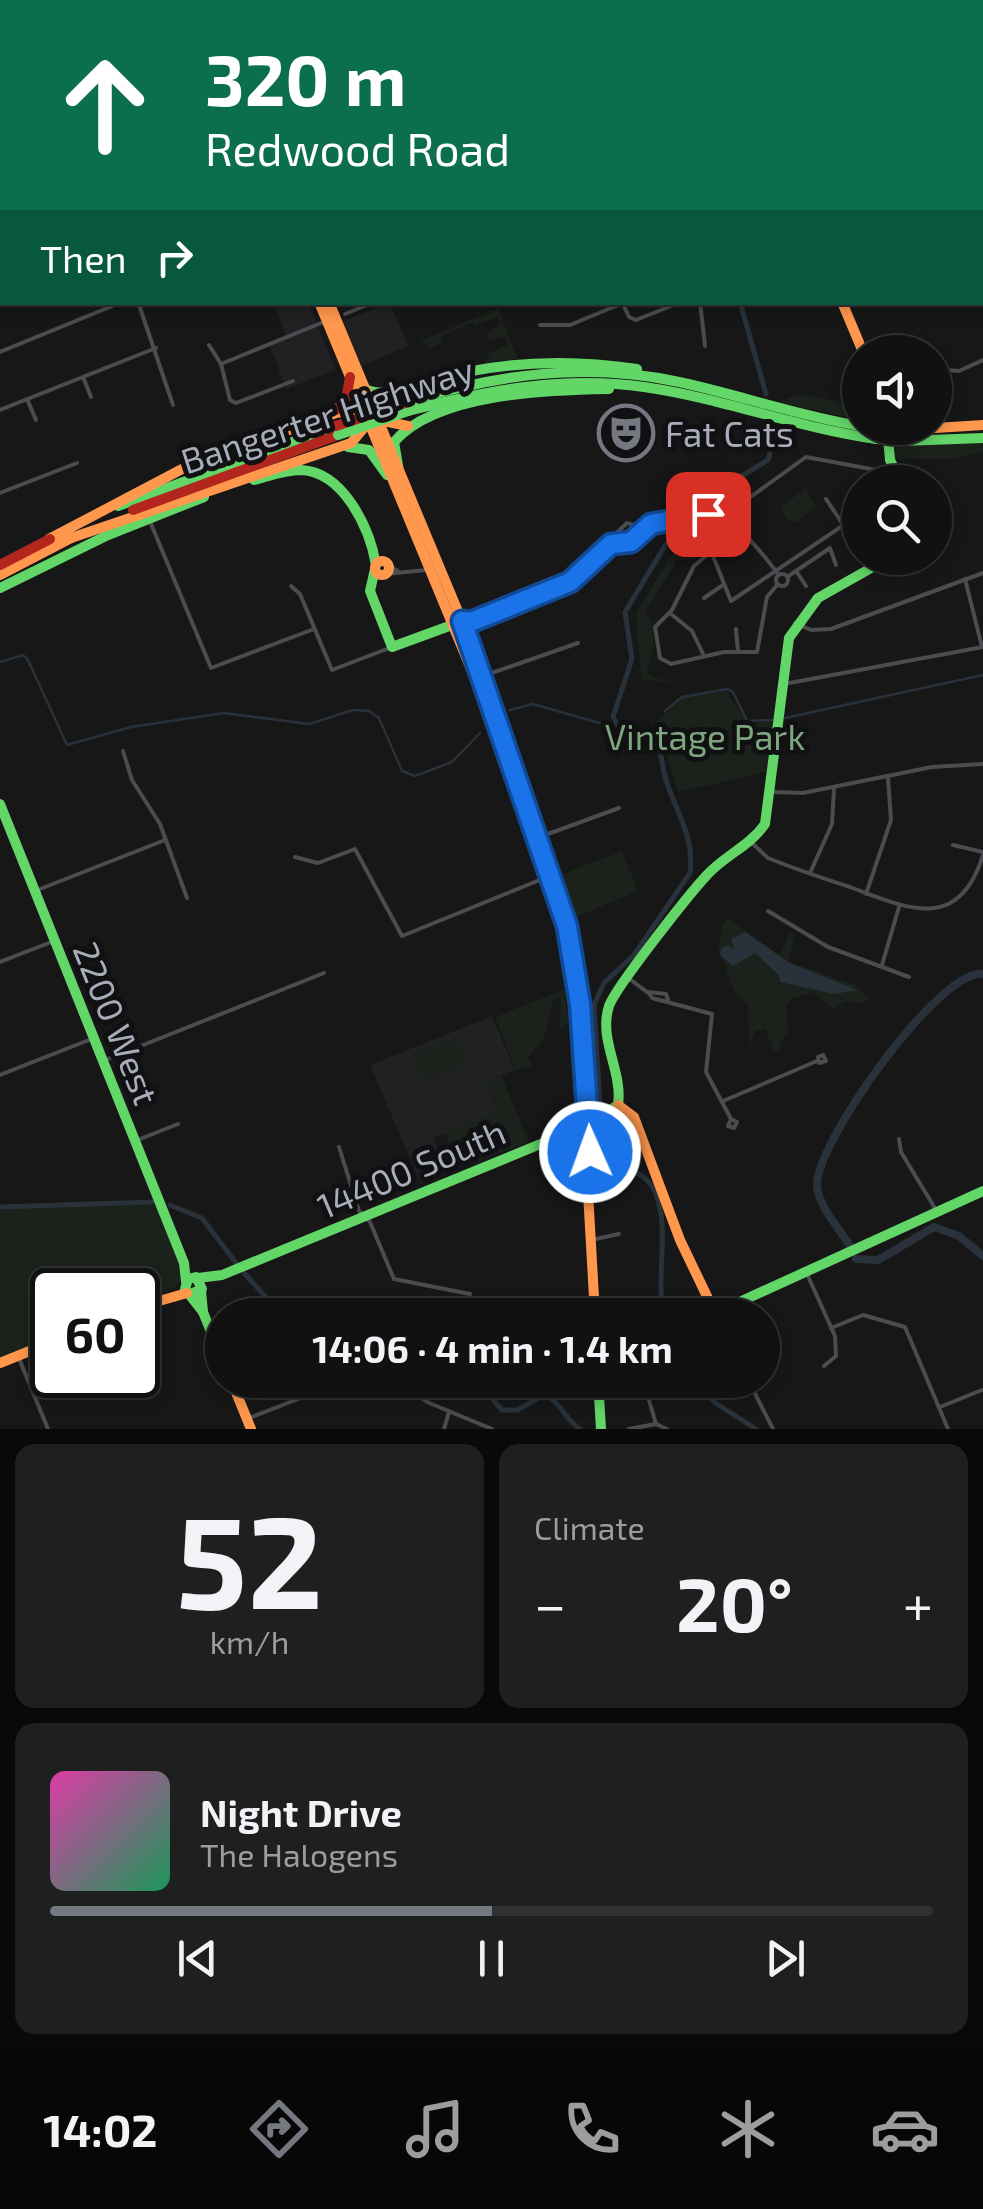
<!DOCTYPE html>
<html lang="en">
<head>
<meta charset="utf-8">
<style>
  body { margin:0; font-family:"Exo 2",sans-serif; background:#1e1f1f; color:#f1f3f6; height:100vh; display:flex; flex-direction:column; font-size:38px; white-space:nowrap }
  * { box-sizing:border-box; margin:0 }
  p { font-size:32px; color:#9c9d9f }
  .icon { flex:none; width:55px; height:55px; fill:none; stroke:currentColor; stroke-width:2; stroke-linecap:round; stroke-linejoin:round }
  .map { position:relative; height:1429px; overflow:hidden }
  .details { display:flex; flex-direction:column; gap:15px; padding:15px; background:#090909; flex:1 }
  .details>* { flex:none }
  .guide { position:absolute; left:0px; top:0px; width:985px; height:305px; box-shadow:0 5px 15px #0003,0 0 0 2px #303131; background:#0b6e4f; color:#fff; overflow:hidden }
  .buttons { position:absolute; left:842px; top:335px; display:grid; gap:20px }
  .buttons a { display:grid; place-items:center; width:110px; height:110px; border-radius:50%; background:#111; box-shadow:0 5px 15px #0003,0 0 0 2px #303131; font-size:50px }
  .speed { position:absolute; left:30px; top:1268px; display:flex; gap:20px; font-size:50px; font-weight:700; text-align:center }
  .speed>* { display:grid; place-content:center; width:130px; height:130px; border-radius:50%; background:#111; box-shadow:0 5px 15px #0003,0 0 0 2px #303131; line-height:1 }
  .speed .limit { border:5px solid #111; border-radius:15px; background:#fff; color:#111 }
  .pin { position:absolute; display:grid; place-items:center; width:85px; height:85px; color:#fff; margin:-42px; border-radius:20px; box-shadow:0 5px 15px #0006 }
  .me { position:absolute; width:110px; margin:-55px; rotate:358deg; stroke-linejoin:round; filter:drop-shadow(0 0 8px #0008) }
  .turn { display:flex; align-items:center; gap:35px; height:210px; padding:0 40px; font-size:45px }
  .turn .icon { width:130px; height:130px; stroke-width:2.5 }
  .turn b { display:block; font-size:70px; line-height:85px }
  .then { display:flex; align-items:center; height:95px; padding:0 40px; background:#0003; gap:20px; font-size:38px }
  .big { font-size:75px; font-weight:700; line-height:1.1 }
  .details .widget { flex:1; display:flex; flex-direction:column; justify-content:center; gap:15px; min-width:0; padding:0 35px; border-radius:20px; background:#1e1f1f }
  .details .dial { align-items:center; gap:0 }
  .dial b { font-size:130px; line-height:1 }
  .song { display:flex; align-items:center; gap:30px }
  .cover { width:120px; height:120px; border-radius:15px; background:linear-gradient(135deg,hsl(320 70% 55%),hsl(150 70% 35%)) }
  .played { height:10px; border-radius:5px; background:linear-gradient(90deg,#757880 50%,#303131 50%) }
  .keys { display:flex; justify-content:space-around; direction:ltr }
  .heat { display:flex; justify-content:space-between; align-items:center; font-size:55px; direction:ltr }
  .details .tiles { flex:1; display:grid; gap:15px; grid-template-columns:1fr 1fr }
  .widget:last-child { grid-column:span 2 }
  .trip { position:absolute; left:205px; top:1298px; width:575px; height:100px; border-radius:50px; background:#111; box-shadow:0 5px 15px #0003,0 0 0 2px #303131; font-weight:700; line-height:100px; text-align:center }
  .tabs { display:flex; height:160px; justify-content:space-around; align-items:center; background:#070707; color:#9c9d9f }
  .tabs .icon { width:70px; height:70px }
  .tabs .selected { color:#757880 }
  .tabs b { font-size:45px; color:#f1f3f6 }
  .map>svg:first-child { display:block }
  .built { fill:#212124 }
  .green { fill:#1b211b }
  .water { fill:#29323a }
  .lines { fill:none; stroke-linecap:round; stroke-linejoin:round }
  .stream { stroke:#29323a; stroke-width:2.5 }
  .canal { stroke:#29323a; stroke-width:5 }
  .river { stroke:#29323a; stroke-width:8 }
  .street { stroke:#4b4c50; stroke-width:4 }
  .fast { stroke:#63d668; stroke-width:10 }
  .slow { stroke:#ff974d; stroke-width:10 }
  .jam { stroke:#b3261e; stroke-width:10 }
  .fast-bridge { stroke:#63d668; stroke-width:10 }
  .slow-bridge { stroke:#ff974d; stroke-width:10 }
  .jam-bridge { stroke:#b3261e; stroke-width:10 }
  .route-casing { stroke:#114b97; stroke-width:25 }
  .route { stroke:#1a73e8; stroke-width:18 }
  .labels { text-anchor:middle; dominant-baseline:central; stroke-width:10; stroke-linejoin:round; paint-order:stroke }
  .street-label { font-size:35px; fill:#a7adb9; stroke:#111113 }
  .poi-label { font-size:35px; fill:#a7adb9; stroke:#111113; text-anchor:start }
  .park-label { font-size:35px; fill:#7da57e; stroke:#111113 }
</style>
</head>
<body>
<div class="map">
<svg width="983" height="1429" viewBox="0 0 983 1429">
  <rect width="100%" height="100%" fill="#171717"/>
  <!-- built -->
  <g class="built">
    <path d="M293 303H308L336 370 286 389 270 346 287 339 276 309Z"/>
    <path d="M390 303 408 346 362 366 343 321Z"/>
    <path d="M492 1016 515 1070 486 1081 498 1112 434 1138 448 1172 421 1184 370 1065Z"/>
  </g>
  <!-- green -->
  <g class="green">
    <path d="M498 309 518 359 482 363 489 359 487 354 508 345 505 337 490 340 487 334 500 325 497 317 475 326 473 322 441 337 443 343 431 348 419 341Z"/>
    <path d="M798 394 860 405V420L779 402Z"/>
    <path d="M983 443V452L953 459H895L893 452 899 446Z"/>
    <path d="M806 488 816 507 798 521H788L780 508Z"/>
    <path d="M715 520 732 531 694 560H677L645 613C659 627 653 653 647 670L650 676 677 684 641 679 636 614 672 554 704 537Z"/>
    <path d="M726 691 748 723 772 721 767 772 678 792 656 722 684 697Z"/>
    <path d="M622 851 638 891 574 918 560 875Z"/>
    <path d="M729 918 776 953H781L790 931 795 934 788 962 856 985 870 999 859 1004 846 1001 833 1009 814 992 793 998 786 1006 788 1032 780 1042 781 1050 774 1051 765 1029 755 1031 749 1048 748 1005C723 983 733 976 718 952L723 923Z"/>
    <path d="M565 989 568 1023 559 1031 561 999 554 998 544 1038 528 1058 533 1066 516 1070 495 1017Z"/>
    <path d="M456 1038 468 1064 428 1080 422 1078 413 1055Z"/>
    <path d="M501 1075 529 1142 459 1168 445 1133 498 1112 486 1081Z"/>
    <path d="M51 1205H157L184 1278 172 1289 138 1303V1290H52V1337L0 1359V1208Z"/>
  </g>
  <!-- water -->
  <path class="water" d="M745 932 788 962 857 990 835 994 780 982 779 975 755 953 733 966 720 955 721 949 727 945 735 950 731 939Z"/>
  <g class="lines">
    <!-- stream -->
    <g class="stream">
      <path d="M0 662 23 655 28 660 67 745 131 727 224 713 309 724 353 710 369 711 379 718 402 771 415 776 452 762 480 733"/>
      <path d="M510 710 533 704 606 725"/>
      <path d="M665 711 682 697 727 689 733 692 747 721 772 720"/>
      <path d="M785 718 983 675"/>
    </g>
    <!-- canal -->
    <g class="canal">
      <path d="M876 0V2"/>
      <path d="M740 302 766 394"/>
      <path d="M709 508 735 480 768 460 777 429"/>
      <path d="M600 1107 594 1005 604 983 634 955 690 873C695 837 676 812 666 780 662 767 662 754 657 741L647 736H624L613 717 632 659 625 612 666 544 700 520"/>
      <path d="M602 1128C610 1181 644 1159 657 1197 669 1231 656 1277 663 1315"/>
      <path d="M170 1205 202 1218 236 1263"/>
      <path d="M0 1207 152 1202"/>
      <path d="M244 1273 281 1314 288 1315"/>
      <path d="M303 1315H360"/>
      <path d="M491 1380 494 1401 502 1410H517L544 1395C562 1403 564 1418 580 1429"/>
      <path d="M692 1380 717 1404 756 1429"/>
    </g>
    <!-- river -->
    <g class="river">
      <path d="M850 1246C839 1228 818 1206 817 1185 816 1142 940 968 983 974"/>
      <path d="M856 1259 878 1260 934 1227 959 1236 983 1256"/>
    </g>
    <!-- street -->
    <g class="street">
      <path d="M67 0 68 2"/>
      <path d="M559 0 560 2"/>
      <path d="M650 0 651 2"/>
      <path d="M897 0 898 2"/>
      <path d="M270 2 276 0"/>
      <path d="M982 49 983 50"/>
      <path d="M982 57H983"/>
      <path d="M0 83 2 89"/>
      <path d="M0 160 2 159"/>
      <path d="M982 239 983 238"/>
      <path d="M0 255 2 254"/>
      <path d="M138 302 173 405"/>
      <path d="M622 302 629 317 636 320"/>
      <path d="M700 302 705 346"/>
      <path d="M345 314 374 302"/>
      <path d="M636 320 681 302"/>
      <path d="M540 325H570L623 303"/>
      <path d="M209 345 221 364 230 400 236 403 293 381"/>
      <path d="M0 352 122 302"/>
      <path d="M221 364 326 321"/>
      <path d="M935 369 959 371 983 360"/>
      <path d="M83 377 91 397"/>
      <path d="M27 399 36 420"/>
      <path d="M0 410 156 348"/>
      <path d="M0 493 77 463"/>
      <path d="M826 499 842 523"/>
      <path d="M149 519 211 668 314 629"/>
      <path d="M727 523 742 503 806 457 876 470V482"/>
      <path d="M737 530 694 566 672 610 655 627 660 658 671 664 724 652H757L767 597 778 584"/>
      <path d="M621 541 635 539V526"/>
      <path d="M711 551 731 601 860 514"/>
      <path d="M389 566 398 571"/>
      <path d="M796 571 806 586"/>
      <path d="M386 574 426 570"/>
      <circle cx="782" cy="580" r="6"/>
      <path d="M787 577 830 548 836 565"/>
      <path d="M965 579 982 647"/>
      <path d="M291 586 300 594 332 670 392 647"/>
      <path d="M704 598 723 585"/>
      <path d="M671 614 692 631 704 656"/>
      <path d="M462 621 471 622 570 582 609 546 623 542"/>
      <path d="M463 621 574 573 627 523C640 528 652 524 666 521 726 506 744 530 779 575"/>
      <path d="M795 623 811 630 831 629 983 573"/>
      <path d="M736 629 738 652"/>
      <path d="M483 676 578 643"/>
      <path d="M784 684 983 647"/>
      <path d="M123 751 132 780 160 824 187 898"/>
      <path d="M772 792 803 793 932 767 983 764"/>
      <path d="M537 838 619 808"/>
      <path d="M752 843 768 858C795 869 822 878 850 887 906 908 959 934 983 855"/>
      <path d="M953 845 983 852"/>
      <path d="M295 857 318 863 355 849 402 936 552 875"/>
      <path d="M810 873 832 824 834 789"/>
      <path d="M35 891 165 840"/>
      <path d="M866 894 891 820 888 778"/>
      <path d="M768 911 828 947 909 977"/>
      <path d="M0 962 54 941"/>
      <path d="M882 965 899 907"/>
      <path d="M631 980 647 992"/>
      <path d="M668 1000 666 994 648 992 652 998 712 1014 706 1072 731 1119"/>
      <path d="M823 1055 826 1061 819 1063 818 1057Z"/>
      <path d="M103 1061 324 973"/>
      <path d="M0 1075 94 1038"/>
      <path d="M723 1101 817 1061"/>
      <path d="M731 1119 737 1122 734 1128 728 1126Z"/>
      <path d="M899 1139 901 1152 936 1210"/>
      <path d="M135 1141 178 1124"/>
      <path d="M339 1147 359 1211 370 1222 394 1279 470 1294"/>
      <path d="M591 1240 619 1234"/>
      <path d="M807 1274 835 1336 836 1356 824 1366"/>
      <path d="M831 1328 863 1315 905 1327 948 1429"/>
      <path d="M18 1356 48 1429"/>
      <path d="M398 1380 427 1402 492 1429"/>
      <path d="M643 1380 656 1424"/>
      <path d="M748 1380 773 1429"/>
      <path d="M940 1407 982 1390"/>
      <path d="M249 1418 347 1380"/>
      <path d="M444 1429 449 1412"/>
      <path d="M629 1429 656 1424 667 1429"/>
    </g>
    <!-- fast -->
    <g class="fast">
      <path d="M203 0 204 2"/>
      <path d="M365 389C389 399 411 386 433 380 500 361 569 359 637 369"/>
      <path d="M405 403C495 374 586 362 679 382 740 395 798 416 860 426"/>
      <path d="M408 411C485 391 564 375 644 387 722 398 797 428 876 439"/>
      <path d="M888 437 890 460 901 482"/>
      <path d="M903 441 983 438"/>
      <path d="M348 447 369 450 387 475"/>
      <path d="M399 471 394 442C436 393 548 390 609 389"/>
      <path d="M254 480C269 476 285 470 301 470 344 472 370 529 376 565"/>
      <path d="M118 506 336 426"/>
      <path d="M375 569 370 591 392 647 452 625"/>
      <path d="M0 588 108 535 204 497"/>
      <path d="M0 804 184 1263 186 1281"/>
      <path d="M618 1105C623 1071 598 1040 609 1006 615 988 690 893 707 875 725 855 749 847 765 824L789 638 818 598 889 558"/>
      <path d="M198 1278 222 1275 582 1127 618 1105"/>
      <path d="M201 1291 203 1312 222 1359"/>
      <path d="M190 1294 202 1289 196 1277 188 1279 185 1289 203 1312"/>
      <path d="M711 1315 983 1191"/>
      <path d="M598 1380 601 1429"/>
    </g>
    <!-- slow -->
    <g class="slow">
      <path d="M721 0 722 2"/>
      <path d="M141 2 147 0"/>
      <path d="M0 59 2 58"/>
      <path d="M319 302 471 669 478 675"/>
      <path d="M329 302 459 614 560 901 577 987"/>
      <path d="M842 302 863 352"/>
      <path d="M904 430 983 425"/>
      <path d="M71 538 351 443 393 394"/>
      <path d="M49 539 184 468 339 412 408 426"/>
      <circle cx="382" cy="568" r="7"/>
      <path d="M0 575 73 537"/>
      <path d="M577 999 595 1315"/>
      <path d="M618 1105 634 1117 680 1240 715 1313"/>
      <path d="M138 1307 187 1293"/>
      <path d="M0 1363 52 1342"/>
      <path d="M231 1380 251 1429"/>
    </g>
    <!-- jam -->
    <g class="jam">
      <path d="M214 0 215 2"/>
      <path d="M336 410 346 400 350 377"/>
      <path d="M133 510 338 435"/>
      <path d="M0 565 50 539"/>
      <path d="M577 987 590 1123 588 1189"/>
    </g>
    <!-- fast-bridge -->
    <g class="fast-bridge">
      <path d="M338 435 408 411"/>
      <path d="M876 439 903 441"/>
    </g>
    <!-- slow-bridge -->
    <path class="slow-bridge" d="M878 428 904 430"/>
    <!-- jam-bridge -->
    <path class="jam-bridge" d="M336 426 405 403"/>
  </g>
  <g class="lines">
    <!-- route casing -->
    <g class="route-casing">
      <path id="route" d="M590 1152 580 1004 567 926 462 621 471 622 570 582 611 544 631 542 651 524 708 514"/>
    </g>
    <!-- route -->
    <use href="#route" class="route"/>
  </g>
  <!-- icons -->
  <defs>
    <g id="theatre-ring" transform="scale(2.875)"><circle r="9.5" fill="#111113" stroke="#757880" stroke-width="1.5"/><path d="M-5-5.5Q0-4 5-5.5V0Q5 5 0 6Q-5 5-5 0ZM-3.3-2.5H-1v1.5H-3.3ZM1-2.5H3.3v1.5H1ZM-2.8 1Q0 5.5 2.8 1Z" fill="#757880"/></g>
  </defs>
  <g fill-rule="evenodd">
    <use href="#theatre-ring" x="626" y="433"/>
  </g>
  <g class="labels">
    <!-- street labels -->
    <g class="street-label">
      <text transform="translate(327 414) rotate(-18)">Bangerter Highway</text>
      <text transform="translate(117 1023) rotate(68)">2200 West</text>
      <text transform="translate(411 1168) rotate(-23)">14400 South</text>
    </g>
    <!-- poi labels -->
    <g class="poi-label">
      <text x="665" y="433">Fat Cats</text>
    </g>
    <!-- park labels -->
    <g class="park-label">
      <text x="705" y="736">Vintage Park</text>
    </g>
  </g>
</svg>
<div class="buttons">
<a><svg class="icon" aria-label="sound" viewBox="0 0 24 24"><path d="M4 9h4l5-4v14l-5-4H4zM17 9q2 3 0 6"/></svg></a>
<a><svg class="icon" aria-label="search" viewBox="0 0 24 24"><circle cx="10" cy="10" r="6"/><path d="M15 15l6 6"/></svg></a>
</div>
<div class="speed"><div class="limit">60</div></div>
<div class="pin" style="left:708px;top:514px;background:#d93025"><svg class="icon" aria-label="arrive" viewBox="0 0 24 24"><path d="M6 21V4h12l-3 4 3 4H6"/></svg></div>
<svg class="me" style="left:590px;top:1152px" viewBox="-20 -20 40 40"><circle r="17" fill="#1a73e8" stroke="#fff" stroke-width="3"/><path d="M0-11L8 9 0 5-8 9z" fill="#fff"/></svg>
<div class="trip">14:06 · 4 min · 1.4 km</div>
<div class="guide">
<div class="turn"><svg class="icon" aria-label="ahead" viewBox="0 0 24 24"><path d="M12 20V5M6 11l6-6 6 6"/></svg><div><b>320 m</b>Redwood Road</div></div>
<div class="then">Then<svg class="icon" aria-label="right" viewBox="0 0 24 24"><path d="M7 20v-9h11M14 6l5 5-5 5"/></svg></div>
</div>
</div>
<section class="details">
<div class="tiles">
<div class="widget dial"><b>52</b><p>km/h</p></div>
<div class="widget"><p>Climate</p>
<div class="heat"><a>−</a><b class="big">20°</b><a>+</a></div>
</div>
<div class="widget">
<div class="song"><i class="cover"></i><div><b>Night Drive</b><p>The Halogens</p></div></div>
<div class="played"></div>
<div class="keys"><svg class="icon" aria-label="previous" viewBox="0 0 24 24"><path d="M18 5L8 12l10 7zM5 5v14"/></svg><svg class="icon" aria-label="pause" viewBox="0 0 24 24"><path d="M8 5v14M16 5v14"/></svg><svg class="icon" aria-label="next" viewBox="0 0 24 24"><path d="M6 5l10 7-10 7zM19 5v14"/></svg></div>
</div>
</div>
</section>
<nav class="tabs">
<b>14:02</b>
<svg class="icon selected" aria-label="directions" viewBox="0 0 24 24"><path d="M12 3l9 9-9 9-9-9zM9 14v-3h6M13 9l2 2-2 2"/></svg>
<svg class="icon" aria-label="music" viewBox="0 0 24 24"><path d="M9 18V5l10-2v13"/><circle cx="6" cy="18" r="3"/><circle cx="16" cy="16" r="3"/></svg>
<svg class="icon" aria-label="phone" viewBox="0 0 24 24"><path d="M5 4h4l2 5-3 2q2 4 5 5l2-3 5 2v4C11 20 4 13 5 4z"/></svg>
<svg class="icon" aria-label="climate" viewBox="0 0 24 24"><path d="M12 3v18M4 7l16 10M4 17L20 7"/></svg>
<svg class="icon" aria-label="car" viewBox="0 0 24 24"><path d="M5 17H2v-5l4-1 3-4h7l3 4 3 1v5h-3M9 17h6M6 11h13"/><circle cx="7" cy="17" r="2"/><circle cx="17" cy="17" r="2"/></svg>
</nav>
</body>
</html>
